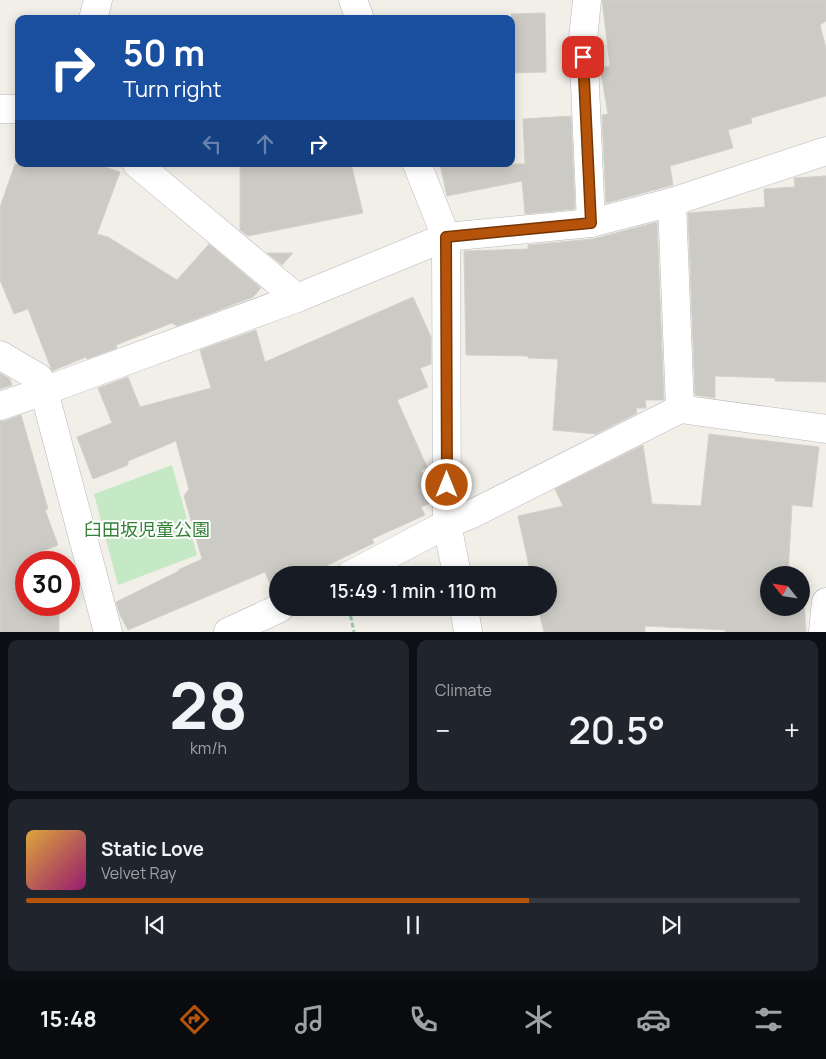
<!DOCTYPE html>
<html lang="en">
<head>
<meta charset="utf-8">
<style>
  body { margin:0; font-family:Manrope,"Noto Sans JP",sans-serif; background:#20242c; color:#f1f3f6; height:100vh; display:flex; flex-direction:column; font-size:19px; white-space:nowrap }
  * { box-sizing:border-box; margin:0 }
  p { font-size:16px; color:#9ea1a6 }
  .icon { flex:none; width:28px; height:28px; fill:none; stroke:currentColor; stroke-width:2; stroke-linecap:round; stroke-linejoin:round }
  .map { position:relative; height:632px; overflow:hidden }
  .drawer { display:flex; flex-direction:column; gap:8px; padding:8px; background:#0d0f14; flex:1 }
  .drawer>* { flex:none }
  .banner { position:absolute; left:15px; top:15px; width:500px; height:152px; border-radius:10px; box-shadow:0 2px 12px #0003; background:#1a4fa0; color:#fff; overflow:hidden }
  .needle { width:32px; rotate:300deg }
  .controls { position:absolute; left:760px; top:566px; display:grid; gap:10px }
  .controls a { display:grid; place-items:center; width:50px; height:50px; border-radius:50%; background:#171b24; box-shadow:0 2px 12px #0003; font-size:25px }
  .speed { position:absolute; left:15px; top:551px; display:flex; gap:10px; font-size:25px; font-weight:700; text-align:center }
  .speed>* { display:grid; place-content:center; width:65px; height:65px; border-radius:50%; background:#171b24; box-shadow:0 2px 12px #0003; line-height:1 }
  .speed .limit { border:8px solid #d22; background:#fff; color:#111 }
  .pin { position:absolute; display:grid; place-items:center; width:42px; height:42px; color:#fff; margin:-21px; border-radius:10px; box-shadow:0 2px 8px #0006 }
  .me { position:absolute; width:55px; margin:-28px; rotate:0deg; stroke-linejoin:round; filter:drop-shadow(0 0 4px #0008) }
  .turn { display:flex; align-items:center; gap:18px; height:105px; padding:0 25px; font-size:22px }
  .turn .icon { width:65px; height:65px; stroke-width:2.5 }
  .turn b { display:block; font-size:35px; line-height:42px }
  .lanes { display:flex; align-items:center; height:48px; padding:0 25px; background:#0003; justify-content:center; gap:25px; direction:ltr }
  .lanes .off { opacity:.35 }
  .big { font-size:38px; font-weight:600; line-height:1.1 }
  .drawer .tile { flex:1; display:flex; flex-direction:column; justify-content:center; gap:8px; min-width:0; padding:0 18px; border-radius:10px; background:#20242c }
  .drawer .dial { align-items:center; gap:0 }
  .dial b { font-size:65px; line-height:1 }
  .song { display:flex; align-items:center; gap:15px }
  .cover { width:60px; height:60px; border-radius:8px; background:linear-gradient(135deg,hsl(40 70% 55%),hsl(320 70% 35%)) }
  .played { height:5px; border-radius:2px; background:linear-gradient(90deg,#b45309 65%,#363941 65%) }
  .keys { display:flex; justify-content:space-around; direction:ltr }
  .heat { display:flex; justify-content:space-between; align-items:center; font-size:28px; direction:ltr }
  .drawer .tiles { flex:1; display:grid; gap:8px; grid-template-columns:1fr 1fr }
  .tile:last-child { grid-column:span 2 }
  .trip { position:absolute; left:269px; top:566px; width:288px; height:50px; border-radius:25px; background:#171b24; box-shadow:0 2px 12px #0003; font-weight:600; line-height:50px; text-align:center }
  .dock { display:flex; height:80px; justify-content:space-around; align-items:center; background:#090b0e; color:#9ea1a6 }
  .dock .icon { width:35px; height:35px }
  .dock .on { color:#b45309 }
  .dock b { font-size:22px; color:#f1f3f6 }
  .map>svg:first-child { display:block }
  .green { fill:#c5e8c5 }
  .building { fill:#cccac5; stroke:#d6d1c6 }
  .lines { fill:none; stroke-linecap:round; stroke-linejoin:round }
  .minor-casing { stroke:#b5b8bc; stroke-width:29 }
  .path { stroke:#9cc7a9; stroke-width:3; stroke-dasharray:5 2.5; stroke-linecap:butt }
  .minor { stroke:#fff; stroke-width:28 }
  .route-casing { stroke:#753606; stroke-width:12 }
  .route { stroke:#b45309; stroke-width:9 }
  .labels { text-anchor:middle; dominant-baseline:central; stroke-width:4; stroke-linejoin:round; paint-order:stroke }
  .park-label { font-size:18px; fill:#348238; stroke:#fff }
</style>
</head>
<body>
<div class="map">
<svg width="826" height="632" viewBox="0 0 826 632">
  <rect width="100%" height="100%" fill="#f1efe8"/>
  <!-- green -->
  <path class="green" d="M172 465 197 555 118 585 94 494Z"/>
  <!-- building -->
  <g class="building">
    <path d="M602 0H826V21L820 25 826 48V96L751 118 752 123 728 130 733 148 670 166 673 185 606 203 602 115 608 114 600 68 610 66Z"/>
    <path d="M545 13 546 72 511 73V14Z"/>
    <path d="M571 116 575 209 525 214 522 181 447 196 440 164H525L523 119Z"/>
    <path d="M15 164H95L120 172 97 234 108 237 177 280 209 244 261 288 253 297 177 326 172 323 116 345 117 348 87 359 86 357 52 371 28 309 14 314 0 280V207Z"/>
    <path d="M240 164H351L363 213 248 236 240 230Z"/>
    <path d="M826 176V382L775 381V378L715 376V398L695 395 688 213 765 207 764 189 795 187 794 178Z"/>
    <path d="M657 222 664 400H645L646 408H636L637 413 596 434 553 430 558 359 528 358V356L466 355 464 251 528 249V245L593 239Z"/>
    <path d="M267 253H293L282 265Z"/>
    <path d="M413 297 431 337V364L420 368 428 387 397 400 427 467 421 470 429 489 425 491 430 503 421 507 425 515 372 539 374 543 307 575H278V589L273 591 265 572 128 630 120 615 116 602 179 571 178 570 202 559 184 496 189 489 176 441 128 461V465L93 479 77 437 112 423 98 388 128 377 140 407 211 388 200 350 256 330 265 362Z"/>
    <path d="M0 373 10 379 12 385 0 389Z"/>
    <path d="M21 415 48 509 45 510 58 545 28 557 30 562H26V605H59V632H0V421H5Z"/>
    <path d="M709 434 819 447 812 507 792 505 788 575H769V608H801V582H803L806 632H725V630L645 626V632H544L538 608H548V575H531L518 516 563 506 555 489 643 445 652 504 701 506Z"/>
  </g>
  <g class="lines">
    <!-- minor casing -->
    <g class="minor-casing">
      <g id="minor">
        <path d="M353 0 360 19"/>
        <path d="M587 0 583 39 591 223"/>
        <path d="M93 19 98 0"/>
        <path d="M0 109H19"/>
        <path d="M137 164 297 298"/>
        <path d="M417 164 446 237 447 524 457 575"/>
        <path d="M672 202 680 409"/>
        <path d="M0 355 39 378 44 391 108 632"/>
        <path d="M0 406 44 391 297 298 446 237 591 223 672 202 826 151"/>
        <path d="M350 575 447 524 472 514 680 409 826 429"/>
        <path d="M464 608 468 632"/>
        <path d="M228 632 280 608"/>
        <path d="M823 632 826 602"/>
      </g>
    </g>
    <!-- path -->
    <path class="path" d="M349 608 354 632"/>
    <!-- minor -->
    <use href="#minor" class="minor"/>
  </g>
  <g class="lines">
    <!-- route casing -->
    <g class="route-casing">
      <path id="route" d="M447 485 446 237 591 223 583 57"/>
    </g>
    <!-- route -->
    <use href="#route" class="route"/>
  </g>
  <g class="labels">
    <!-- park labels -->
    <g class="park-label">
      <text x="147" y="529">臼田坂児童公園</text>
    </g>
  </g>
</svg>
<div class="controls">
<a><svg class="needle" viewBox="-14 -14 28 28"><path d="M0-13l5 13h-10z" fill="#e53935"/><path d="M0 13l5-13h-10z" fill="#9ea1a6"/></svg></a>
</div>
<div class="speed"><div class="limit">30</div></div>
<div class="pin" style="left:583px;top:57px;background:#d93025"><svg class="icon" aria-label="arrive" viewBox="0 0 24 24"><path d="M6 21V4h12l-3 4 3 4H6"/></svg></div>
<svg class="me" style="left:447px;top:485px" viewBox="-20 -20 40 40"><circle r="17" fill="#b45309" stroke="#fff" stroke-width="3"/><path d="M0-11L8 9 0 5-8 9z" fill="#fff"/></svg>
<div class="trip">15:49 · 1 min · 110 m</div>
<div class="banner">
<div class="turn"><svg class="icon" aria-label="right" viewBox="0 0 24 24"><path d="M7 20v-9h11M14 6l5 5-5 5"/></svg><div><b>50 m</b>Turn right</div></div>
<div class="lanes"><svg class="icon off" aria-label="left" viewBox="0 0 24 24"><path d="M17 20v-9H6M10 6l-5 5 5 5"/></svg><svg class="icon off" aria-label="ahead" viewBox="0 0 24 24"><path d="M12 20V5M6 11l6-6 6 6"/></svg><svg class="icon" aria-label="right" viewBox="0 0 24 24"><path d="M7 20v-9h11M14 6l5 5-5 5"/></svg></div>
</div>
</div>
<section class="drawer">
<div class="tiles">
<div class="tile dial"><b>28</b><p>km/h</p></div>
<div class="tile"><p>Climate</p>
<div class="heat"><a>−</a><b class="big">20.5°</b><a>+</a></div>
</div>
<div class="tile">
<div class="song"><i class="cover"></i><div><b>Static Love</b><p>Velvet Ray</p></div></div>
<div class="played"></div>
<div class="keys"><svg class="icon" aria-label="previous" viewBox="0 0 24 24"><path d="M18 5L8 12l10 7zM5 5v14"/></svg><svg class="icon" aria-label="pause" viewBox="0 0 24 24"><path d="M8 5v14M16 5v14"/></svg><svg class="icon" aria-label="next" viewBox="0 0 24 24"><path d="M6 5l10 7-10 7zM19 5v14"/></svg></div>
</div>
</div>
</section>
<nav class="dock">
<b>15:48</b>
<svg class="icon on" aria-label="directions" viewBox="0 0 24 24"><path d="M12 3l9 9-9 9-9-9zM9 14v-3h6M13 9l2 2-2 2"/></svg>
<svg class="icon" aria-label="music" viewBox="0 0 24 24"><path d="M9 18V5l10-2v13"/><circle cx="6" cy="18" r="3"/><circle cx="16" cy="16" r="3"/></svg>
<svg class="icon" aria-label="phone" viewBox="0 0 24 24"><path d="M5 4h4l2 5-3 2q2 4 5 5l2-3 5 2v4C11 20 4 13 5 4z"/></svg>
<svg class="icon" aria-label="climate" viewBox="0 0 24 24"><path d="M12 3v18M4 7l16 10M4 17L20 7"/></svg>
<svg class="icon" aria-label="car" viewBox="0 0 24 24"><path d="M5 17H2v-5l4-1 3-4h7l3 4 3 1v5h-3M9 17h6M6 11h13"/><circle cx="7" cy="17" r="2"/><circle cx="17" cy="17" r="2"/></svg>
<svg class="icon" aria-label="filters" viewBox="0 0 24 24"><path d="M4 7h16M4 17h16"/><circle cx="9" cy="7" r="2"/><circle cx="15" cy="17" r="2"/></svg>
</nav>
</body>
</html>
